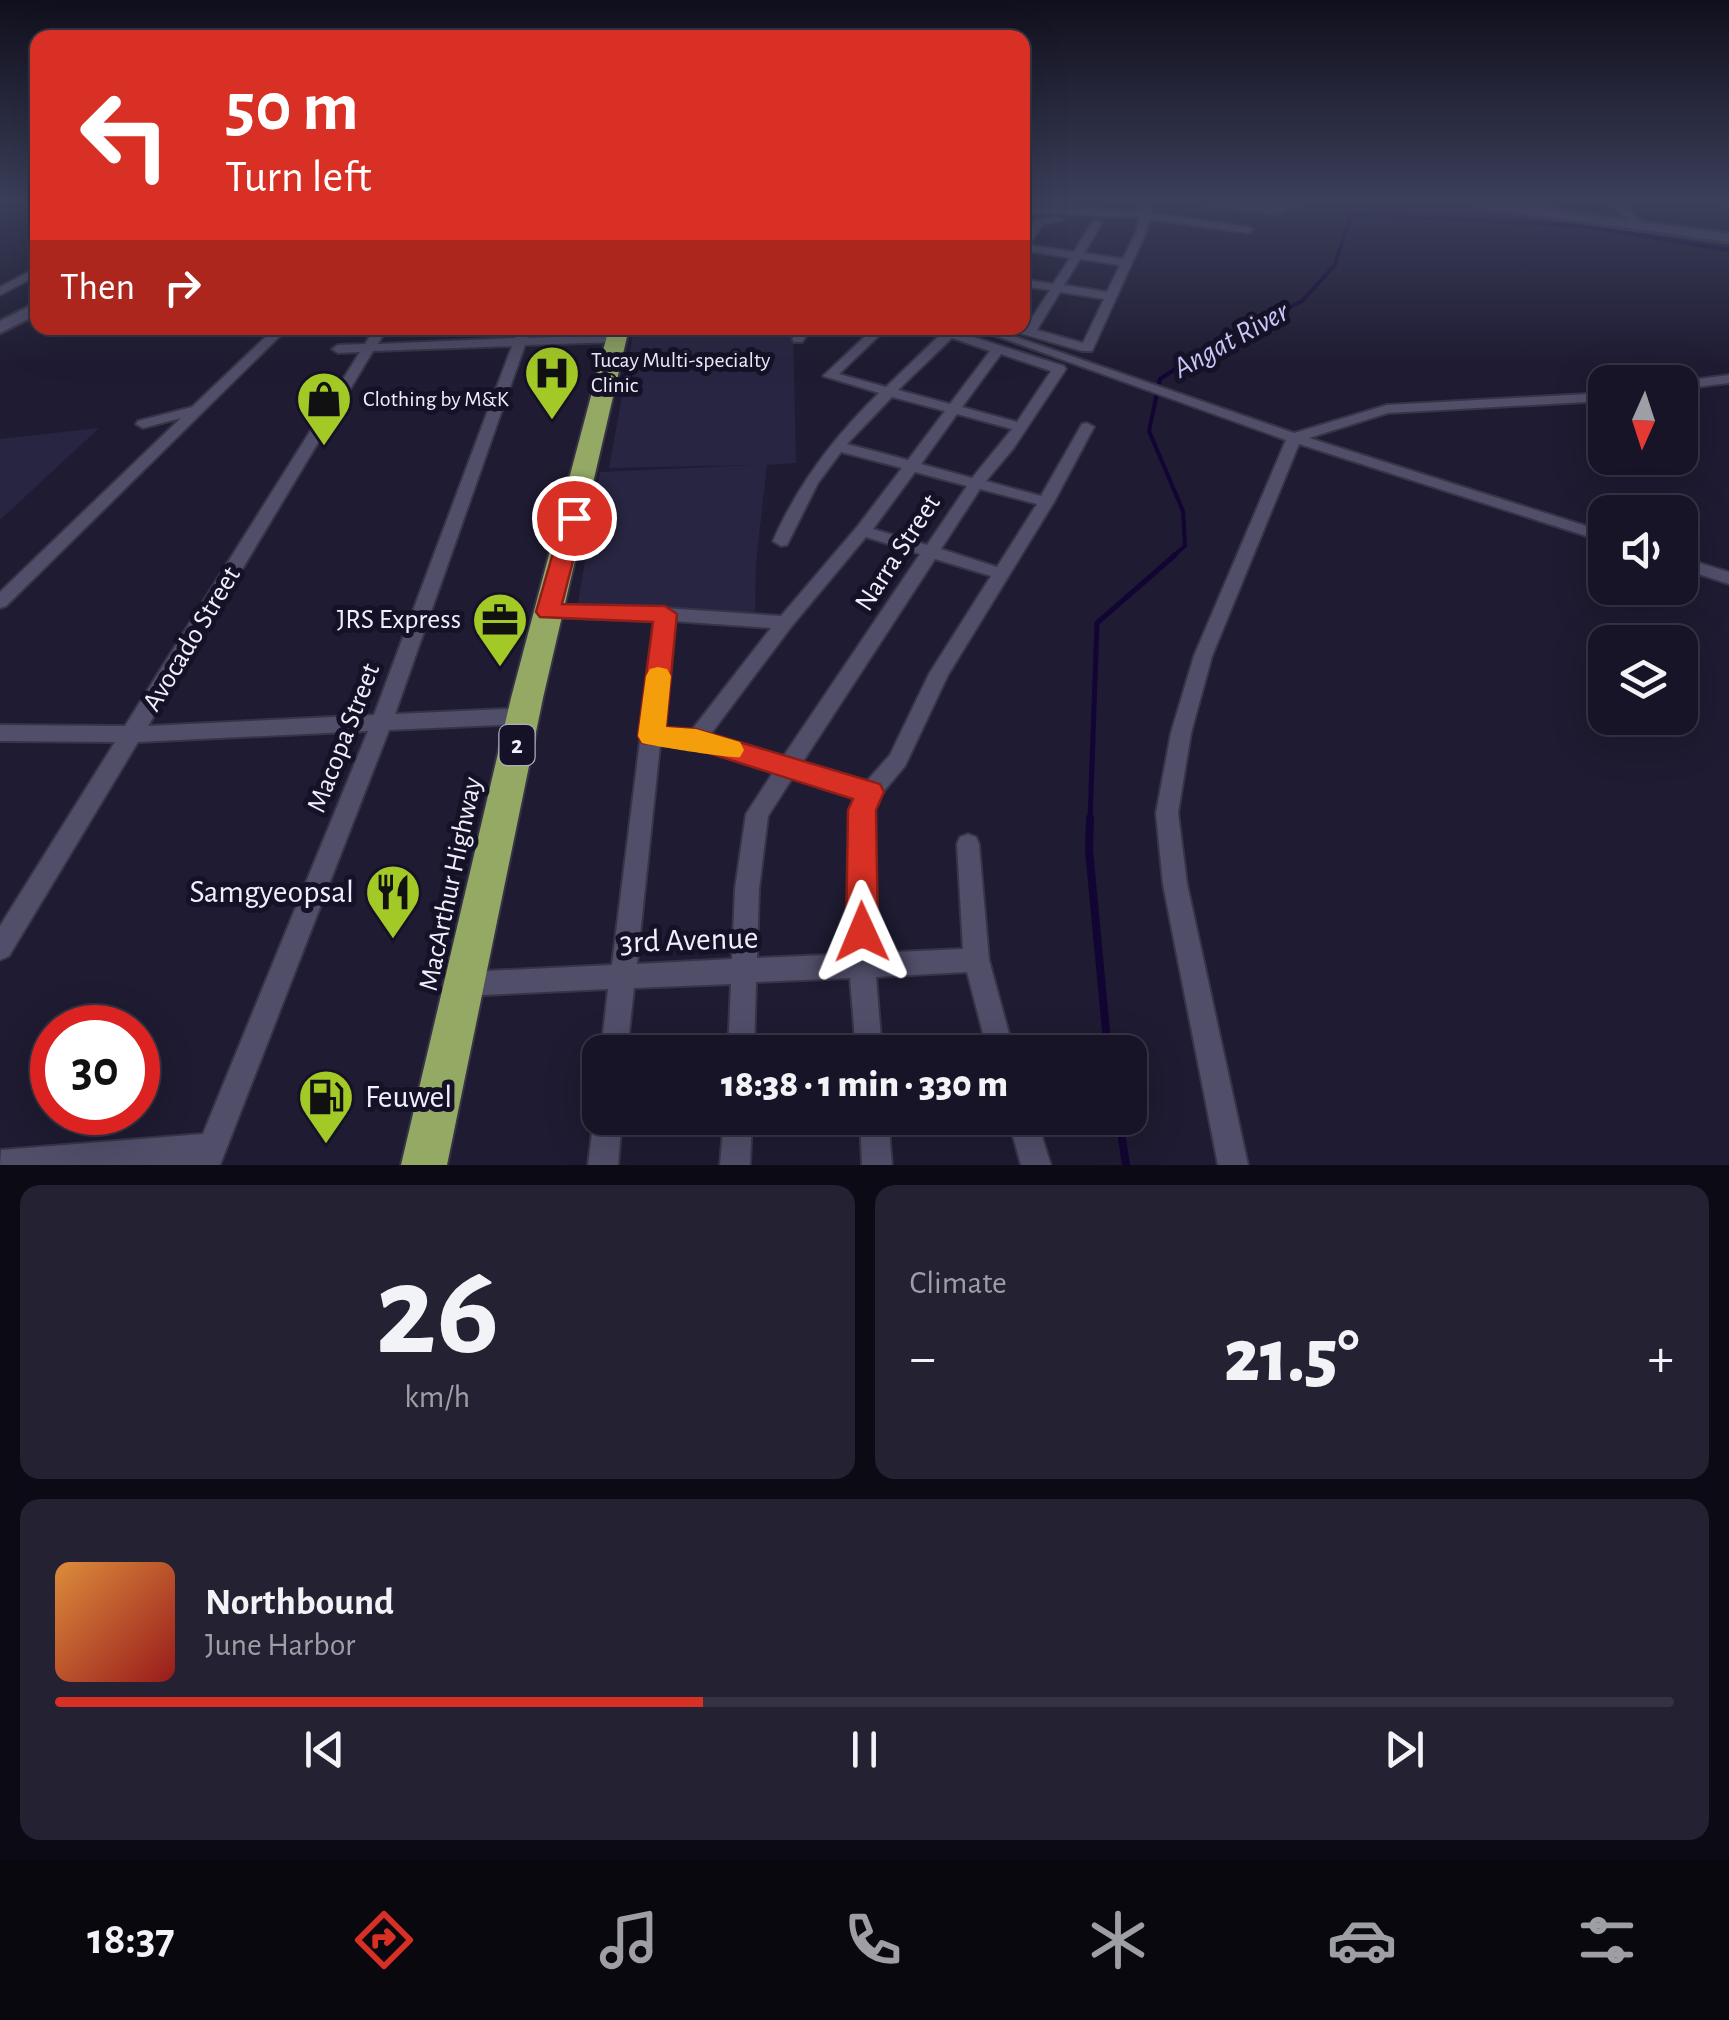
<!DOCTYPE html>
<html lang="en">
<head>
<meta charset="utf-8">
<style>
  body { margin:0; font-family:"Alegreya Sans",sans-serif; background:#232132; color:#f1f3f6; height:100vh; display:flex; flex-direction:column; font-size:38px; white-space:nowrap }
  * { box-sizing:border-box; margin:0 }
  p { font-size:32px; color:#9e9ea7 }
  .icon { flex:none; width:55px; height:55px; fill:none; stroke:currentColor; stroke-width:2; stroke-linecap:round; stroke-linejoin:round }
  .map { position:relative; height:1165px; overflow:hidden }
  .sheet { display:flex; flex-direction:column; gap:20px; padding:20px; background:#0c0b15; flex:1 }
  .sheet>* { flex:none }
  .guide { position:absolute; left:30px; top:30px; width:1000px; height:305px; border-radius:20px; box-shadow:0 10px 40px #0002,0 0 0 2px #353343; background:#d93025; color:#fff; overflow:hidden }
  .needle { width:65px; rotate:183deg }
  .tools { position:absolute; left:1588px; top:365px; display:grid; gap:20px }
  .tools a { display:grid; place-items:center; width:110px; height:110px; border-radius:20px; background:#161426; box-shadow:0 10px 40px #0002,0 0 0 2px #353343; font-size:50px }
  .speed { position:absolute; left:30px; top:1005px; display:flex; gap:20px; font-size:50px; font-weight:700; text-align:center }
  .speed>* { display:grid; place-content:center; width:130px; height:130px; border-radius:50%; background:#161426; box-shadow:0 10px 40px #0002,0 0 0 2px #353343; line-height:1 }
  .speed .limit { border:15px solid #d22; background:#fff; color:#111 }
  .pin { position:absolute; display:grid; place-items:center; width:85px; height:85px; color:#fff; margin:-42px; border:5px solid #fff; border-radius:50%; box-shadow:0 2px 10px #0007 }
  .me { position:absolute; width:110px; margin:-55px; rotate:359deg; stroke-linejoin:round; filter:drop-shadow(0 0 8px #0008) }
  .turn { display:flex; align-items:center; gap:35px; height:210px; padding:0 30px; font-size:45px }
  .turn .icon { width:130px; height:130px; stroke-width:2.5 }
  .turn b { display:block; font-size:70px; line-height:85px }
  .then { display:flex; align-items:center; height:95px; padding:0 30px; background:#0003; gap:20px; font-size:38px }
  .big { font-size:75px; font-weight:800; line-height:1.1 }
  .sheet .tile { flex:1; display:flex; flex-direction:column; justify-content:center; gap:15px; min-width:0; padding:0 35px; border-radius:20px; background:#232132 }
  .sheet .dial { align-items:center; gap:0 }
  .dial b { font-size:130px; line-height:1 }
  .song { display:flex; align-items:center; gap:30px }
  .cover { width:120px; height:120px; border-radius:15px; background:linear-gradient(135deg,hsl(30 70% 55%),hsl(0 70% 35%)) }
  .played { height:10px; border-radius:5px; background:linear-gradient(90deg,#d93025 40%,#353343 40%) }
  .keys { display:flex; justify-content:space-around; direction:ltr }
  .heat { display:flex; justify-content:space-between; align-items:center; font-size:55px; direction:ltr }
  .sheet .tiles { flex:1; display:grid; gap:20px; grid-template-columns:1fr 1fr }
  .tile:last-child { grid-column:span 2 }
  .trip { position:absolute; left:582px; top:1035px; width:565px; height:100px; border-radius:20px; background:#161426; box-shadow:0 10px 40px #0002,0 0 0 2px #353343; font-weight:800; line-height:100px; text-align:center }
  .tabs { display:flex; height:160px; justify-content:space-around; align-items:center; background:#09080f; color:#9e9ea7 }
  .tabs .icon { width:70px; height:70px }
  .tabs .on { color:#d93025 }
  .tabs b { font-size:45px; color:#f1f3f6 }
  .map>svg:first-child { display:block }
  .built { fill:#282542 }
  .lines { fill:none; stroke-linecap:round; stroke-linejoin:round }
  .stream-far2 { stroke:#120533; stroke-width:4 }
  .stream-far1 { stroke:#120533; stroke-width:5 }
  .stream { stroke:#120533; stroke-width:8 }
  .minor-casing { stroke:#363446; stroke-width:4 }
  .tertiary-casing { stroke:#363446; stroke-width:6 }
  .secondary-casing { stroke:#363446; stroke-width:5 }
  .trunk-casing { stroke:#363446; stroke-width:4 }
  .minor { fill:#504e69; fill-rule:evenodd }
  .tertiary { fill:#504e69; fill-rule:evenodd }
  .secondary { fill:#504e69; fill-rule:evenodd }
  .trunk { fill:#94a964; fill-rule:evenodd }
  .route { fill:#d93025; stroke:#8d1f18; stroke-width:2.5 }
  .slow { fill:#f59e0b }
  .labels { text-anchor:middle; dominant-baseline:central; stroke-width:10; stroke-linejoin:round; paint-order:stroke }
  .far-poi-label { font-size:22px; fill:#f0effc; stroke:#151228; text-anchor:start }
  .shield { fill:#151228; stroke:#aeadbc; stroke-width:2.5 }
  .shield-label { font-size:25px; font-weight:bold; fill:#f0effc }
  .street-label { font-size:28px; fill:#f0effc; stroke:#151228 }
  .poi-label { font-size:28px; fill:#f0effc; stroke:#151228; text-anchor:end }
  .water-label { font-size:30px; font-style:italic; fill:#c7c4f6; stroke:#151228 }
  .near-poi-label { font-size:32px; fill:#f0effc; stroke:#151228; text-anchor:end }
  .near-street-label { font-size:32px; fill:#f0effc; stroke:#151228 }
</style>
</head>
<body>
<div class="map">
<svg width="1729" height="1165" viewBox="0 0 1729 1165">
  <rect width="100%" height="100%" fill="#1e1b32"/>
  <!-- built -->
  <g class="built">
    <path d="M793 328 796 463 767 465 756 563 755 614 577 608 600 472 753 465 609 468 634 330Z"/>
    <path d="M99 428 0 520V439Z"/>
  </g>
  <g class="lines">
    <!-- stream-far2 -->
    <path class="stream-far2" d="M1172 557 1185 546 1183 511 1149 431 1160 379 1208 348 1302 301 1335 265 1351 214 1583 226 1729 250"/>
    <!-- stream-far1 -->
    <path class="stream-far1" d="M1090 821 1097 623 1175 555"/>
    <!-- stream -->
    <g class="stream">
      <path d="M1090 818 1089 850 1108 1052"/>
      <path d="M1119 1118 1126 1165"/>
    </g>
    <!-- minor casing -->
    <g class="minor-casing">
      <g id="minor">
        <path d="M1141 203H1151L1150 213 1248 227 1253 230 1248 233 1149 219 1147 230 1092 351H1082L1016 332 1015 328 1026 327 1050 290 1022 286V279L1053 284 1070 258 1022 250V239L1036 219 1058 217 1063 220 1043 224 1029 245 1074 252 1093 221 1097 220 1102 223 1084 253 1123 259 1137 230 1139 217 1022 213V207L1140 211ZM1080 259 1120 265 1107 292 1064 285ZM1060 292 1104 299 1083 343 1037 330Z"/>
        <path d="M1610 203H1621L1644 224 1635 226Z"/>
        <path d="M1722 203H1729V207Z"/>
        <path d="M38 267V275L0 295V287Z"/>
        <path d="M275 328H288L6 606 0 608V592L181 418 143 428 136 424 138 421 192 407Z"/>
        <path d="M375 328H387L378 344 515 338 519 328H531L528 338 617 334 623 338 617 342 525 345 395 714 524 708 531 711 534 716 531 721 524 724 389 730 220 1165H0L1 1150 203 1134 368 731 138 742 9 956 0 960V926L115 742 0 741V725L125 726 360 352 338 353 332 349 338 345 365 344ZM512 346 374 715 148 726 373 351Z"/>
        <path d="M800 328H812L802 342H794L792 339Z"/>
        <path d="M874 328H887L839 374 886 387 941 334 928 328H945L1064 366 1066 369 1013 449 986 481 1041 496 1082 424 1087 423 1094 427 1054 502 948 675 905 766 879 797 873 810 874 953 963 949 957 844 960 837 968 834 976 837 979 844 989 960 1014 1052H988L967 972 876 977 882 1052H856L850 978 756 982 754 1052H728L731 984 634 988 627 1052H601L608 989 464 996 455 993 451 984 455 975 464 972 612 965 655 621 548 617 542 615 539 611 542 607 665 608 781 616 857 527 902 468 841 452 818 483 787 545 781 546 773 541C798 484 834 437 879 393L823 376ZM952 338 990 351 950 404 898 390ZM1001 354 1051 371 1017 422 962 407ZM892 397 945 411 908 460 847 444ZM957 414 1012 429 972 478 921 464ZM915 472 967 486 927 545 873 529ZM980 489 1037 504 997 567 941 549ZM866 537 920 554 783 757 710 735 791 627ZM935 559 991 576 929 674 890 755 866 782 802 763ZM673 621 771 628 691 731 662 729ZM660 745 696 747 774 771 746 814 735 889 732 959 637 964ZM793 777 857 797 851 810 850 954 757 958 759 889 768 816Z"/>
        <path d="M974 328H990L1294 433 1387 405 1605 393V401L1388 413 1309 438 1605 532V542L1299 444 1212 656 1191 733 1178 813 1187 884 1248 1165H1218L1163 884 1156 813 1171 733 1194 656 1286 440Z"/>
        <path d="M1729 375V383L1680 389V382H1675Z"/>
        <path d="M1680 557 1729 572V584L1680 568Z"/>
        <path d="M600 1107V1118H622L618 1165H588L594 1118Z"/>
        <path d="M724 1118H752L750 1165H720Z"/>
        <path d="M860 1118H888L892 1165H862Z"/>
        <path d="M1008 1118H1036L1051 1165H1021Z"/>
      </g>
    </g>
    <!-- tertiary casing -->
    <g class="tertiary-casing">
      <g id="tertiary">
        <path d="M1206 203H1299L1277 213 1212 207Z"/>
        <path d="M1471 203H1502L1729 234V242L1477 207Z"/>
      </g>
    </g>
    <!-- secondary casing -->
    <g class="secondary-casing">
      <path id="secondary" d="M38 302V314L0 333V321Z"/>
    </g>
    <!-- trunk casing -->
    <g class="trunk-casing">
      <path id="trunk" d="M609 328H629L543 698 447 1165H401L511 698Z"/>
    </g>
    <!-- minor -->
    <use href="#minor" class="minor"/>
    <!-- tertiary -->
    <use href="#tertiary" class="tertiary"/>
    <!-- secondary -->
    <use href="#secondary" class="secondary"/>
    <!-- trunk -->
    <use href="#trunk" class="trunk"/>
  </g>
  <!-- sky -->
  <linearGradient id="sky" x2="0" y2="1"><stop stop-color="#100f1c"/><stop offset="0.55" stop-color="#3b3f5a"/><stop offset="1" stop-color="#3b3f5a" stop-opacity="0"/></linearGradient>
  <rect width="1729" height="366" fill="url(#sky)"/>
  <!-- route -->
  <path class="route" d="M574 511 584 518 562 604 665 606 677 614 666 727 696 729 880 784 884 792 876 810 878 932 873 943 862 947 851 943 846 932 848 810 853 799 696 749 642 743 638 736 653 622 540 617 536 612 563 518Z"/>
  <!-- slow -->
  <path class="slow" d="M658 667 667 669 671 676 666 727 696 729 740 742 744 750 740 757C735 759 652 746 642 743L638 736 646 676 650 669Z"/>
  <!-- icons -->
  <defs>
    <g id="hospital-pin" transform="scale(2.875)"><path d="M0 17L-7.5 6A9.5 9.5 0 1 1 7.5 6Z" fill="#a3c927" stroke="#151228"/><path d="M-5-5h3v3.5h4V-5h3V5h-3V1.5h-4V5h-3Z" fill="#111"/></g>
    <g id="shop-pin" transform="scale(2.875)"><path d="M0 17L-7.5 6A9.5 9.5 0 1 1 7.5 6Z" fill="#a3c927" stroke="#151228"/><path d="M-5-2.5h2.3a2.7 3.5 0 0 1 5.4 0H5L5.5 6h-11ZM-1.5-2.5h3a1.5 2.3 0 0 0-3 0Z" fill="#111"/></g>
    <g id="office-pin" transform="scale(2.875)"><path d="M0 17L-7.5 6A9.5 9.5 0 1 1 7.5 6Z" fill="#a3c927" stroke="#151228"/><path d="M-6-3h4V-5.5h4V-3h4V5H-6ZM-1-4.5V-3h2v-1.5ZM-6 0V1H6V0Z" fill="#111"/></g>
    <g id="restaurant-pin" transform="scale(2.875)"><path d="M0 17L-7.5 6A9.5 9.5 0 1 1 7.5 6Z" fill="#a3c927" stroke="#151228"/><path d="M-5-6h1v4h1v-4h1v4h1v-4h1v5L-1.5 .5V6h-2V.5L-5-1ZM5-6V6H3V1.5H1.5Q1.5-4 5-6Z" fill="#111"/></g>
    <g id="fuel-pin" transform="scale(2.875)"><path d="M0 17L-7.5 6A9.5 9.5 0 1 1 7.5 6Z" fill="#a3c927" stroke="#151228"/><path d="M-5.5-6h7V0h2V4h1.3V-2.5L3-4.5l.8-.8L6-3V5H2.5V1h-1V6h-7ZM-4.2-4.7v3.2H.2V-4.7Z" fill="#111"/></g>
  </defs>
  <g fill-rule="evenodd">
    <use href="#hospital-pin" x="552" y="373"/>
    <use href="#shop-pin" x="324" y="399"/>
    <use href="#office-pin" x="500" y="620"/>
    <use href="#restaurant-pin" x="393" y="892"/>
    <use href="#fuel-pin" x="326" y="1097"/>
  </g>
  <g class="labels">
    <!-- far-poi labels -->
    <g class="far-poi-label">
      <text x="591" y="360">Tucay Multi-specialty<tspan x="591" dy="25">Clinic</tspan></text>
      <text x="363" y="399">Clothing by M&amp;K</text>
    </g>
    <!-- shield labels -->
    <rect class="shield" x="499.5" y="725" width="35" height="40" rx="8"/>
    <g class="shield-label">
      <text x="517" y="745">2</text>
    </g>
    <!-- street labels -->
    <g class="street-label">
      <text transform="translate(898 553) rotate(-57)">Narra Street</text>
      <text transform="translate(192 639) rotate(-59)">Avocado Street</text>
      <text transform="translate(344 738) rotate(-69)">Macopa Street</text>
      <text transform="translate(451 884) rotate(-78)">MacArthur Highway</text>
    </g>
    <!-- poi labels -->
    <g class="poi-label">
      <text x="461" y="620">JRS Express</text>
    </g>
    <!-- water labels -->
    <g class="water-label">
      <text transform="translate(1231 340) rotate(-29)">Angat River</text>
    </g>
    <!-- near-poi labels -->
    <g class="near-poi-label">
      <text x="354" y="892">Samgyeopsal</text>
      <text x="365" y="1097" text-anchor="start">Feuwel</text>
    </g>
    <!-- near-street labels -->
    <g class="near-street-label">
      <text transform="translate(689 940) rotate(-2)">3rd Avenue</text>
    </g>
  </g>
</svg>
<div class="tools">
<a><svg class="needle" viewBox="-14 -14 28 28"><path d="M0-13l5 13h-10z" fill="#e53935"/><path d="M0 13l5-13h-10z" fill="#9e9ea7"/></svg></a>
<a><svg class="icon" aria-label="sound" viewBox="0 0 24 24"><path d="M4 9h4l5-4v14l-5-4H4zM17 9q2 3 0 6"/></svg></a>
<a><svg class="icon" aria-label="layers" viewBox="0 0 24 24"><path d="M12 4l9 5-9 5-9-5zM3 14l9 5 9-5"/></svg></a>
</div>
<div class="speed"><div class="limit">30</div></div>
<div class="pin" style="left:574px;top:518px;background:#d93025"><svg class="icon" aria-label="arrive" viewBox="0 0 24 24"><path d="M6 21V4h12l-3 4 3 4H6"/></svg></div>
<svg class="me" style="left:862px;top:932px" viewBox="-20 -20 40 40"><path d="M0-17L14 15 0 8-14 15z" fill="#d93025" stroke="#fff" stroke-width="4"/></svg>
<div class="trip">18:38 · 1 min · 330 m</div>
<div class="guide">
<div class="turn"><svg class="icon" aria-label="left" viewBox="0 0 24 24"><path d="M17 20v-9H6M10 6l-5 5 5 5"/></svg><div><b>50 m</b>Turn left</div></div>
<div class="then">Then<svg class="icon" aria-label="right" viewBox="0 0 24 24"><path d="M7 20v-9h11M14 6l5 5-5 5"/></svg></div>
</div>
</div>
<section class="sheet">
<div class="tiles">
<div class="tile dial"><b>26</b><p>km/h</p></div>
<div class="tile"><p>Climate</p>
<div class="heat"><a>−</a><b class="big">21.5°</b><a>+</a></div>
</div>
<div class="tile">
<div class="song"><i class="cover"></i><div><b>Northbound</b><p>June Harbor</p></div></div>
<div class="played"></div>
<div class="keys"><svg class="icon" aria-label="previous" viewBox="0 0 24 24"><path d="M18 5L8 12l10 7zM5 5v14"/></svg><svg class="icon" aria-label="pause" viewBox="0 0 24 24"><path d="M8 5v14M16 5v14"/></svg><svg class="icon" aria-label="next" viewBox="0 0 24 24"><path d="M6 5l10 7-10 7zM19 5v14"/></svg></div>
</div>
</div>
</section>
<nav class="tabs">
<b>18:37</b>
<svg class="icon on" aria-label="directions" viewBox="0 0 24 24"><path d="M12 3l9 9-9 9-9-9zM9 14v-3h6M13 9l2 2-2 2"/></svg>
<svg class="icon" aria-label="music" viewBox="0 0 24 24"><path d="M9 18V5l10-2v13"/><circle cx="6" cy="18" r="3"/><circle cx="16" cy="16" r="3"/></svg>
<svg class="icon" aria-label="phone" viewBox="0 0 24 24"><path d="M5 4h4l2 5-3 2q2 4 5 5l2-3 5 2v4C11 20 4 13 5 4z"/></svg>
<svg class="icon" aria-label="climate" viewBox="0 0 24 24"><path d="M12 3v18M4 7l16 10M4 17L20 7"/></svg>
<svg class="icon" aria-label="car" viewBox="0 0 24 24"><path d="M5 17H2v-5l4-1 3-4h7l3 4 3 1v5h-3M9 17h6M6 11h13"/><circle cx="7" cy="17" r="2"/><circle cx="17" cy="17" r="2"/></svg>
<svg class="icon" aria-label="filters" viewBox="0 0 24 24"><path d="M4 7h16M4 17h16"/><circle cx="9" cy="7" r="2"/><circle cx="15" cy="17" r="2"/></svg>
</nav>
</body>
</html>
